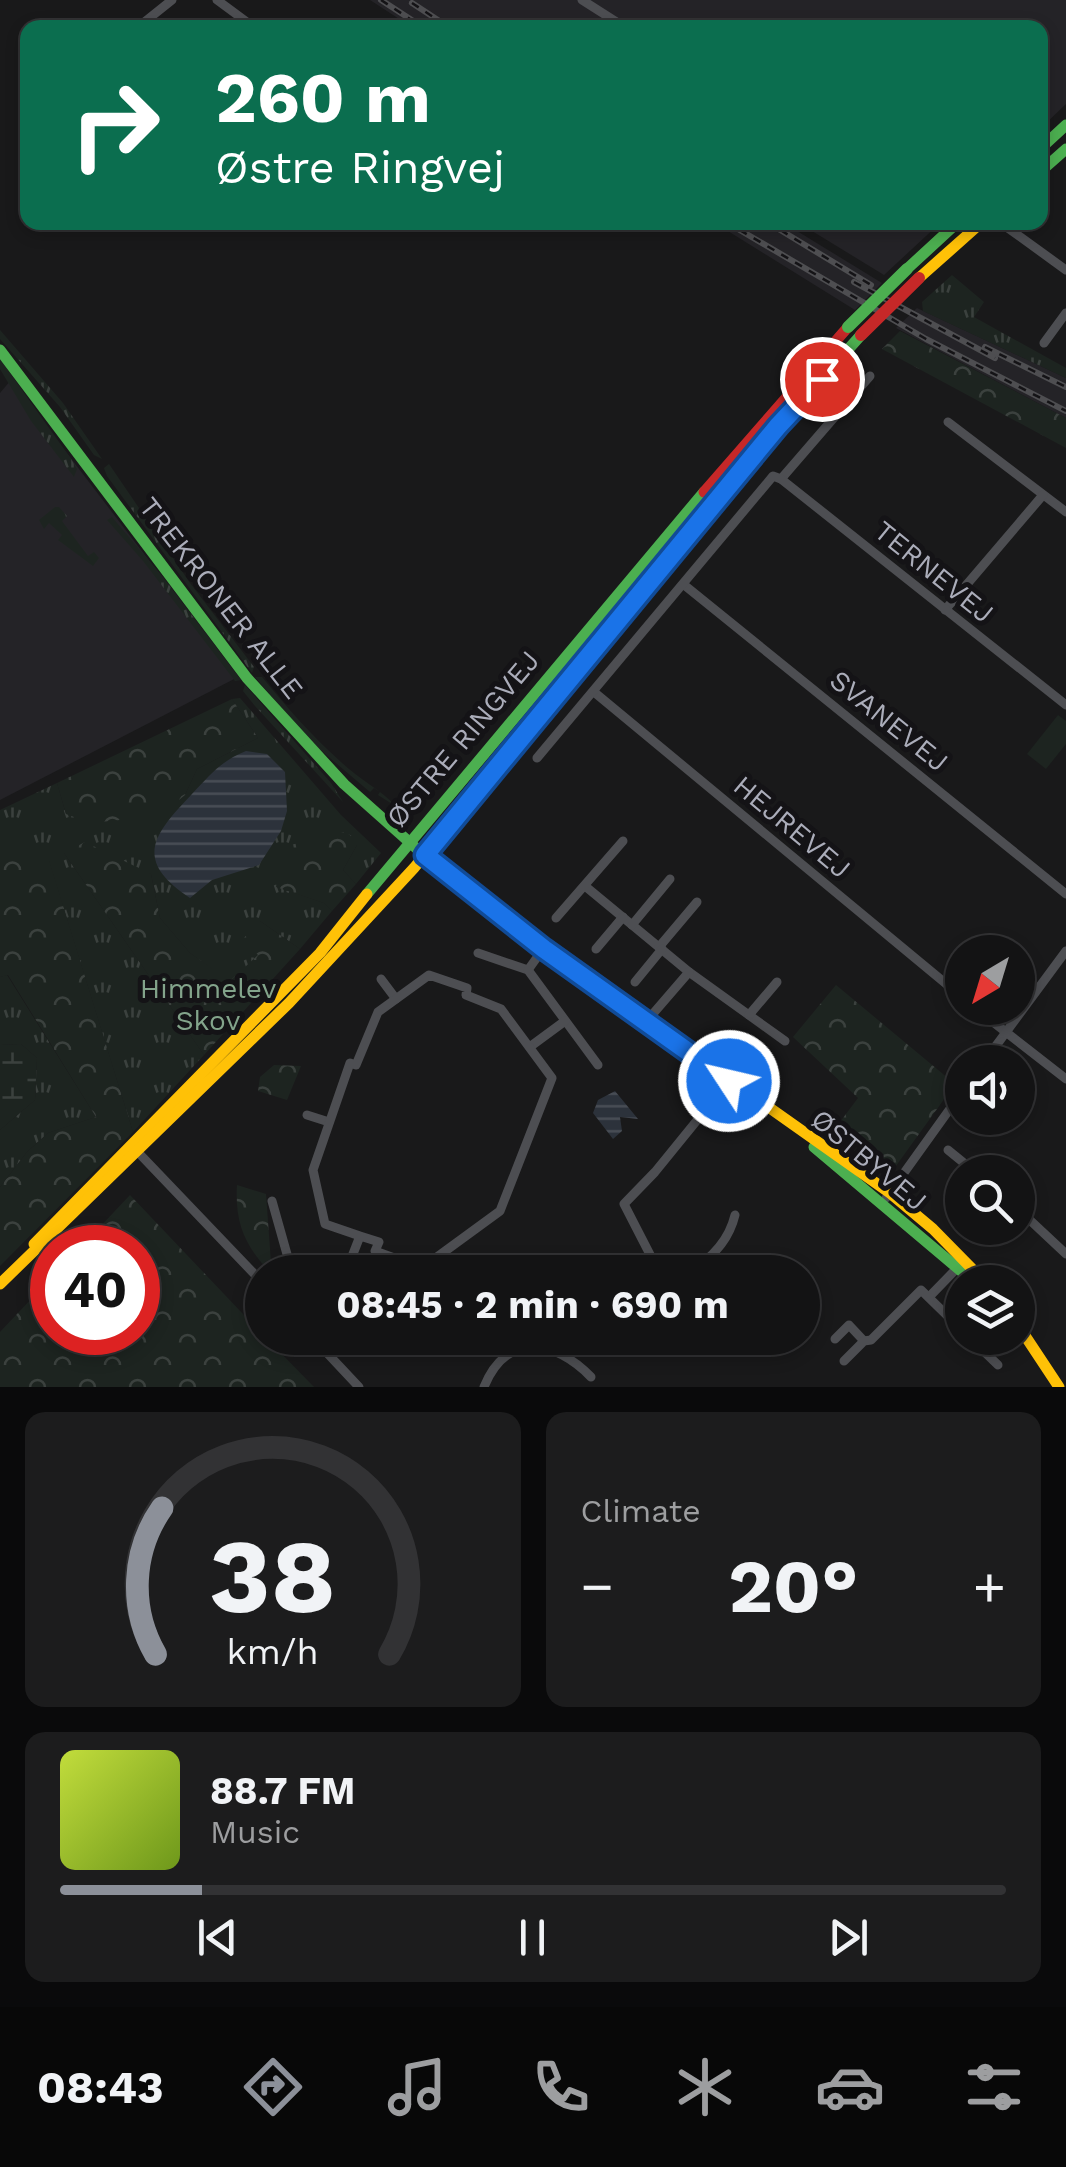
<!DOCTYPE html>
<html lang="en">
<head>
<meta charset="utf-8">
<style>
  body { margin:0; font-family:"Work Sans",sans-serif; background:#1c1c1d; color:#f1f3f6; height:100vh; display:flex; flex-direction:column; font-size:38px; white-space:nowrap }
  * { box-sizing:border-box; margin:0 }
  p { font-size:32px; color:#9d9ea0 }
  .icon { flex:none; width:55px; height:55px; fill:none; stroke:currentColor; stroke-width:2; stroke-linecap:round; stroke-linejoin:round }
  .map { position:relative; height:1387px; overflow:hidden }
  .sheet { display:flex; flex-direction:column; gap:25px; padding:25px; background:#0a0a0b; flex:1 }
  .sheet>* { flex:none }
  .banner { position:absolute; left:20px; top:20px; width:1028px; height:210px; border-radius:20px; box-shadow:0 5px 15px #0003,0 0 0 2px #323234; background:#0b6e4f; color:#fff; overflow:hidden }
  .needle { width:65px; rotate:218deg }
  .buttons { position:absolute; left:945px; top:935px; display:grid; gap:20px }
  .buttons a { display:grid; place-items:center; width:90px; height:90px; border-radius:50%; background:#131314; box-shadow:0 5px 15px #0003,0 0 0 2px #323234; font-size:50px }
  .speed { position:absolute; left:30px; top:1225px; display:flex; gap:20px; font-size:50px; font-weight:700; text-align:center }
  .speed>* { display:grid; place-content:center; width:130px; height:130px; border-radius:50%; background:#131314; box-shadow:0 5px 15px #0003,0 0 0 2px #323234; line-height:1 }
  .speed .limit { border:15px solid #d22; background:#fff; color:#111 }
  .pin { position:absolute; display:grid; place-items:center; width:85px; height:85px; color:#fff; margin:-42px; border:5px solid #fff; border-radius:50%; box-shadow:0 2px 10px #0007 }
  .me { position:absolute; width:110px; margin:-55px; rotate:305deg; stroke-linejoin:round; filter:drop-shadow(0 0 8px #0008) }
  .turn { display:flex; align-items:center; gap:35px; height:210px; padding:0 30px; font-size:45px }
  .turn .icon { width:130px; height:130px; stroke-width:2.5 }
  .turn b { display:block; font-size:70px; line-height:85px }
  .big { font-size:75px; font-weight:700; line-height:1.1 }
  .sheet .card { flex:1; display:flex; flex-direction:column; justify-content:center; gap:15px; min-width:0; padding:0 35px; border-radius:20px; background:#1c1c1d }
  .sheet .dial { align-items:center; gap:0 }
  .dial svg { height:260px; overflow:visible; fill:none; stroke:#323234; stroke-width:7; stroke-linecap:round; text-anchor:middle }
  .dial text { fill:#f1f3f6; stroke:none }
  .song { display:flex; align-items:center; gap:30px }
  .cover { width:120px; height:120px; border-radius:15px; background:linear-gradient(135deg,hsl(70 70% 55%),hsl(80 70% 35%)) }
  .played { height:10px; border-radius:5px; background:linear-gradient(90deg,#8c9099 15%,#323234 15%) }
  .keys { display:flex; justify-content:space-around; direction:ltr }
  .heat { display:flex; justify-content:space-between; align-items:center; font-size:55px; direction:ltr }
  .sheet .tiles { flex:1; display:grid; gap:25px; grid-template-columns:1fr 1fr }
  .card:last-child { grid-column:span 2 }
  .trip { position:absolute; left:245px; top:1255px; width:575px; height:100px; border-radius:50px; background:#131314; box-shadow:0 5px 15px #0003,0 0 0 2px #323234; font-weight:700; line-height:100px; text-align:center }
  .menu { display:flex; height:160px; justify-content:space-around; align-items:center; background:#080808; color:#9d9ea0 }
  .menu .icon { width:70px; height:70px }
  .menu .selected { color:#8c9099 }
  .menu b { font-size:45px; color:#f1f3f6 }
  .map>svg:first-child { display:block }
  .built { fill:#242327 }
  .grass { fill:url(#grass-tufts) }
  .forest { fill:url(#forest-crowns) }
  .wetland { fill:url(#wetland-marsh) }
  .pitch { fill:#1d2420 }
  .water { fill:url(#water-rules) }
  .lines { fill:none; stroke-linecap:round; stroke-linejoin:round }
  .street { stroke:#4d4e52; stroke-width:9 }
  .fast { stroke:#4caf50; stroke-width:11 }
  .slow { stroke:#ffc107; stroke-width:11 }
  .jam { stroke:#c62828; stroke-width:11 }
  .rail-casing { stroke:#4e4e51; stroke-width:6 }
  .rail { stroke:#141316; stroke-width:2.5; stroke-dasharray:8; stroke-linecap:butt }
  .fast-bridge { stroke:#4caf50; stroke-width:12 }
  .jam-bridge { stroke:#c62828; stroke-width:12 }
  .route-casing { stroke:#114b97; stroke-width:25 }
  .route { stroke:#1a73e8; stroke-width:18 }
  .labels { text-anchor:middle; dominant-baseline:central; stroke-width:10; stroke-linejoin:round; paint-order:stroke }
  .street-label { font-size:28px; fill:#abadba; stroke:#141316 }
  .park-label { font-size:28px; fill:#83a48b; stroke:#141316 }
</style>
</head>
<body>
<div class="map">
<svg width="1066" height="1387" viewBox="0 0 1066 1387">
  <defs>
    <pattern id="grass-tufts" width="24" height="20" patternUnits="userSpaceOnUse" patternTransform="scale(2.5)"><rect width="24" height="20" fill="#1d2420"/><path d="M3 7l-1-3M5 7V3M7 7l1-3M15 17l-1-3M17 17v-4M19 17l1-3" fill="none" stroke="#3b413e"/></pattern>
    <pattern id="forest-crowns" width="20" height="18" patternUnits="userSpaceOnUse" patternTransform="scale(2.5)"><rect width="20" height="18" fill="#1d2420"/><path d="M2 6a3 3 0 1 1 6 0M12 15a3 3 0 1 1 6 0" fill="none" stroke="#3b413e"/></pattern>
    <pattern id="wetland-marsh" width="20" height="14" patternUnits="userSpaceOnUse" patternTransform="scale(2.5)"><rect width="20" height="14" fill="#1d2420"/><path d="M1 5h8M5 5V1M11 12h8M15 12V8" fill="none" stroke="#3b413e"/></pattern>
    <pattern id="water-rules" width="6" height="5" patternUnits="userSpaceOnUse" patternTransform="scale(2.5)"><rect width="6" height="5" fill="#2c323b"/><path d="M0 2.5h6" fill="none" stroke="#484d55"/></pattern>
  </defs>
  <rect width="100%" height="100%" fill="#19191a"/>
  <!-- built -->
  <g class="built">
    <path d="M370 0H1066V104L1040 129V28H413Z"/>
    <path d="M715 223H784L882 283 855 310Z"/>
    <path d="M799 223H940L884 275Z"/>
    <path d="M917 308 1066 378V418L896 328Z"/>
    <path d="M11 380 238 677 0 800V393Z"/>
  </g>
  <!-- grass -->
  <g class="grass">
    <path d="M952 275 984 302 974 317 1066 368V378L923 311 922 302Z"/>
    <path d="M0 330 63 403 102 459 94 455 60 407 0 339Z"/>
    <path d="M0 359 71 459 77 469 74 477 31 421 0 369Z"/>
    <path d="M109 464 190 583 254 667 252 673 107 476 104 468Z"/>
    <path d="M55 507H59L67 516 62 521 88 556 94 552 99 558 93 566 58 540 62 535 49 523 44 529 39 520Z"/>
    <path d="M112 517 163 577 241 680 235 681 143 561 107 520Z"/>
    <path d="M255 677H262C287 708 313 737 342 763 359 779 381 790 397 807L378 795 380 792 374 788 370 792 310 741Z"/>
    <path d="M245 685 331 783 343 802 255 706 243 691Z"/>
    <path d="M240 698 341 815 381 853 356 884 343 870 357 845 277 887 324 903 332 911 300 949 260 921 259 955 230 982 190 953 160 918 151 874 64 853 204 1055 133 1132 49 861 0 840V810L57 783 66 814 185 795 197 769 258 738 232 699Z"/>
    <path d="M7 975 96 1117 48 1133 27 1152 0 1187V1130L35 1100 37 1058 21 1044 0 1045V977Z"/>
  </g>
  <!-- forest -->
  <g class="forest">
    <path d="M900 331 1066 418V448L882 349Z"/>
    <path d="M232 699 258 738 197 769 185 795 159 816 90 823 66 814 57 783Z"/>
    <path d="M338 831 350 835 357 845 343 870 356 884 332 911 324 903 276 887 288 846Z"/>
    <path d="M0 838 49 860 133 1132 0 1266V1187L27 1152 48 1133 96 1117 8 975 0 977Z"/>
    <path d="M85 842 151 874 160 918 190 953 230 981 258 955 243 939 260 921 300 949 204 1055 64 853Z"/>
    <path d="M836 985 955 1084 893 1170 882 1171 831 1134 858 1098 793 1037Z"/>
    <path d="M274 1065 301 1066 287 1100 258 1091 260 1077Z"/>
    <path d="M237 1185 266 1194 271 1263 266 1268C243 1242 235 1220 237 1185Z"/>
    <path d="M130 1195 262 1334V1338H266L314 1387H0V1332L52 1277V1332H138V1248L81 1247Z"/>
  </g>
  <!-- wetland -->
  <path class="wetland" d="M21 1044 37 1058 35 1100 0 1130V1045Z"/>
  <!-- pitch -->
  <path class="pitch" d="M1058 715 1066 721V744L1046 769 1027 754Z"/>
  <!-- water -->
  <g class="water">
    <path d="M246 751 267 754 285 772 287 811 281 831 259 865 212 880 190 898C132 860 154 834 192 794 211 774 221 761 246 751Z"/>
    <path d="M615 1091 638 1119 620 1117 622 1131 613 1139 593 1113 598 1100Z"/>
  </g>
  <g class="lines">
    <!-- street -->
    <g class="street">
      <path d="M217 0 255 28"/>
      <path d="M582 0 626 28"/>
      <path d="M137 28 172 0"/>
      <path d="M1008 228 1066 270"/>
      <path d="M1044 343 1066 313"/>
      <path d="M948 422 1066 512"/>
      <path d="M781 479 870 376"/>
      <path d="M683 584 1066 894"/>
      <path d="M945 610 1043 495"/>
      <path d="M594 692 962 997"/>
      <path d="M537 758 773 476 781 479 1066 705"/>
      <path d="M585 886 689 972 785 1041"/>
      <path d="M556 918 623 841"/>
      <path d="M632 925 670 879"/>
      <path d="M659 947 697 902"/>
      <path d="M596 949 623 917"/>
      <path d="M478 953 528 970 598 1065"/>
      <path d="M528 970 543 949"/>
      <path d="M381 979 396 999"/>
      <path d="M635 982 662 949"/>
      <path d="M975 1008 1066 1079"/>
      <path d="M749 1015 777 982"/>
      <path d="M645 1023 689 972"/>
      <path d="M531 1046 565 1021"/>
      <path d="M984 1062 1066 951"/>
      <path d="M307 1115 329 1122"/>
      <path d="M133 1147 262 1282"/>
      <path d="M948 1150 975 1172"/>
      <path d="M886 1198 962 1092"/>
      <path d="M272 1201 292 1272"/>
      <path d="M1018 1209 1066 1254"/>
      <path d="M346 1272 360 1236 379 1242 375 1251 422 1268 500 1211 552 1078 501 1009 466 995 467 988 429 975 378 1012 356 1065 350 1063 313 1170 325 1224 360 1236"/>
      <path d="M659 1272 624 1204 655 1172 729 1081"/>
      <path d="M689 1272C711 1259 729 1240 735 1215"/>
      <path d="M929 1297 962 1263"/>
      <path d="M313 1338 359 1387"/>
      <path d="M970 1338 998 1365"/>
      <path d="M835 1339 849 1325 864 1341"/>
      <path d="M844 1361 864 1341 871 1340 921 1290 962 1330"/>
      <path d="M484 1387C507 1331 555 1340 591 1377"/>
    </g>
    <!-- fast -->
    <g class="fast">
      <path d="M1040 149 1066 125"/>
      <path d="M1040 172 1066 149"/>
      <path d="M907 269 958 222"/>
      <path d="M0 350 247 678 344 784 434 864 524 934"/>
      <path d="M524 736 779 427 861 335"/>
      <path d="M367 894 704 492"/>
      <path d="M814 1147 974 1282"/>
    </g>
    <!-- slow -->
    <g class="slow">
      <path d="M919 278 982 222"/>
      <path d="M524 934 890 1193 933 1229 985 1282"/>
      <path d="M34 1244 320 953 367 894"/>
      <path d="M0 1284 289 1003 414 868 524 736"/>
      <path d="M1018 1325 1059 1387"/>
    </g>
    <!-- jam -->
    <path class="jam" d="M704 492 848 327"/>
    <!-- rail casing -->
    <g class="rail-casing">
      <g id="rail">
        <path d="M381 0 424 28"/>
        <path d="M412 3 450 28"/>
        <path d="M726 222 926 339 1066 411"/>
        <path d="M767 222 871 285"/>
        <path d="M854 282 995 358"/>
        <path d="M985 347 1066 387"/>
      </g>
    </g>
    <!-- rail -->
    <use href="#rail" class="rail"/>
    <!-- fast-bridge -->
    <path class="fast-bridge" d="M848 327 907 269"/>
    <!-- jam-bridge -->
    <path class="jam-bridge" d="M861 335 919 278"/>
  </g>
  <g class="lines">
    <!-- route casing -->
    <g class="route-casing">
      <path id="route" d="M729 1081 544 949 425 855 778 426 822 379"/>
    </g>
    <!-- route -->
    <use href="#route" class="route"/>
  </g>
  <g class="labels">
    <!-- street labels -->
    <g class="street-label">
      <text transform="translate(934 572) rotate(39)">TERNEVEJ</text>
      <text transform="translate(221 598) rotate(52)">TREKRONER ALLE</text>
      <text transform="translate(889 721) rotate(39)">SVANEVEJ</text>
      <text transform="translate(463 739) rotate(-50)">ØSTRE RINGVEJ</text>
      <text transform="translate(792 827) rotate(40)">HEJREVEJ</text>
      <text transform="translate(869 1160) rotate(40)">ØSTBYVEJ</text>
    </g>
    <!-- park labels -->
    <g class="park-label">
      <text x="208" y="988">Himmelev<tspan x="208" dy="32">Skov</tspan></text>
    </g>
  </g>
</svg>
<div class="buttons">
<a><svg class="needle" viewBox="-14 -14 28 28"><path d="M0-13l5 13h-10z" fill="#e53935"/><path d="M0 13l5-13h-10z" fill="#9d9ea0"/></svg></a>
<a><svg class="icon" aria-label="sound" viewBox="0 0 24 24"><path d="M4 9h4l5-4v14l-5-4H4zM17 9q2 3 0 6"/></svg></a>
<a><svg class="icon" aria-label="search" viewBox="0 0 24 24"><circle cx="10" cy="10" r="6"/><path d="M15 15l6 6"/></svg></a>
<a><svg class="icon" aria-label="layers" viewBox="0 0 24 24"><path d="M12 4l9 5-9 5-9-5zM3 14l9 5 9-5"/></svg></a>
</div>
<div class="speed"><div class="limit">40</div></div>
<div class="pin" style="left:822px;top:379px;background:#d93025"><svg class="icon" aria-label="arrive" viewBox="0 0 24 24"><path d="M6 21V4h12l-3 4 3 4H6"/></svg></div>
<svg class="me" style="left:729px;top:1081px" viewBox="-20 -20 40 40"><circle r="17" fill="#1a73e8" stroke="#fff" stroke-width="3"/><path d="M0-11L8 9 0 5-8 9z" fill="#fff"/></svg>
<div class="trip">08:45 · 2 min · 690 m</div>
<div class="banner">
<div class="turn"><svg class="icon" aria-label="right" viewBox="0 0 24 24"><path d="M7 20v-9h11M14 6l5 5-5 5"/></svg><div><b>260 m</b>Østre Ringvej</div></div>
</div>
</div>
<section class="sheet">
<div class="tiles">
<div class="card dial"><svg viewBox="0 0 100 80">
<path d="M14 69A42 42 0 1 1 86 69"/>
<path d="M14 69A42 42 0 0 1 16 24" stroke="#8c9099"/>
<text x="50" y="56" font-size="32" font-weight="700">38</text>
<text x="50" y="72" font-size="11">km/h</text>
</svg></div>
<div class="card"><p>Climate</p>
<div class="heat"><a>−</a><b class="big">20°</b><a>+</a></div>
</div>
<div class="card">
<div class="song"><i class="cover"></i><div><b>88.7 FM</b><p>Music</p></div></div>
<div class="played"></div>
<div class="keys"><svg class="icon" aria-label="previous" viewBox="0 0 24 24"><path d="M18 5L8 12l10 7zM5 5v14"/></svg><svg class="icon" aria-label="pause" viewBox="0 0 24 24"><path d="M8 5v14M16 5v14"/></svg><svg class="icon" aria-label="next" viewBox="0 0 24 24"><path d="M6 5l10 7-10 7zM19 5v14"/></svg></div>
</div>
</div>
</section>
<nav class="menu">
<b>08:43</b>
<svg class="icon selected" aria-label="directions" viewBox="0 0 24 24"><path d="M12 3l9 9-9 9-9-9zM9 14v-3h6M13 9l2 2-2 2"/></svg>
<svg class="icon" aria-label="music" viewBox="0 0 24 24"><path d="M9 18V5l10-2v13"/><circle cx="6" cy="18" r="3"/><circle cx="16" cy="16" r="3"/></svg>
<svg class="icon" aria-label="phone" viewBox="0 0 24 24"><path d="M5 4h4l2 5-3 2q2 4 5 5l2-3 5 2v4C11 20 4 13 5 4z"/></svg>
<svg class="icon" aria-label="climate" viewBox="0 0 24 24"><path d="M12 3v18M4 7l16 10M4 17L20 7"/></svg>
<svg class="icon" aria-label="car" viewBox="0 0 24 24"><path d="M5 17H2v-5l4-1 3-4h7l3 4 3 1v5h-3M9 17h6M6 11h13"/><circle cx="7" cy="17" r="2"/><circle cx="17" cy="17" r="2"/></svg>
<svg class="icon" aria-label="filters" viewBox="0 0 24 24"><path d="M4 7h16M4 17h16"/><circle cx="9" cy="7" r="2"/><circle cx="15" cy="17" r="2"/></svg>
</nav>
</body>
</html>
